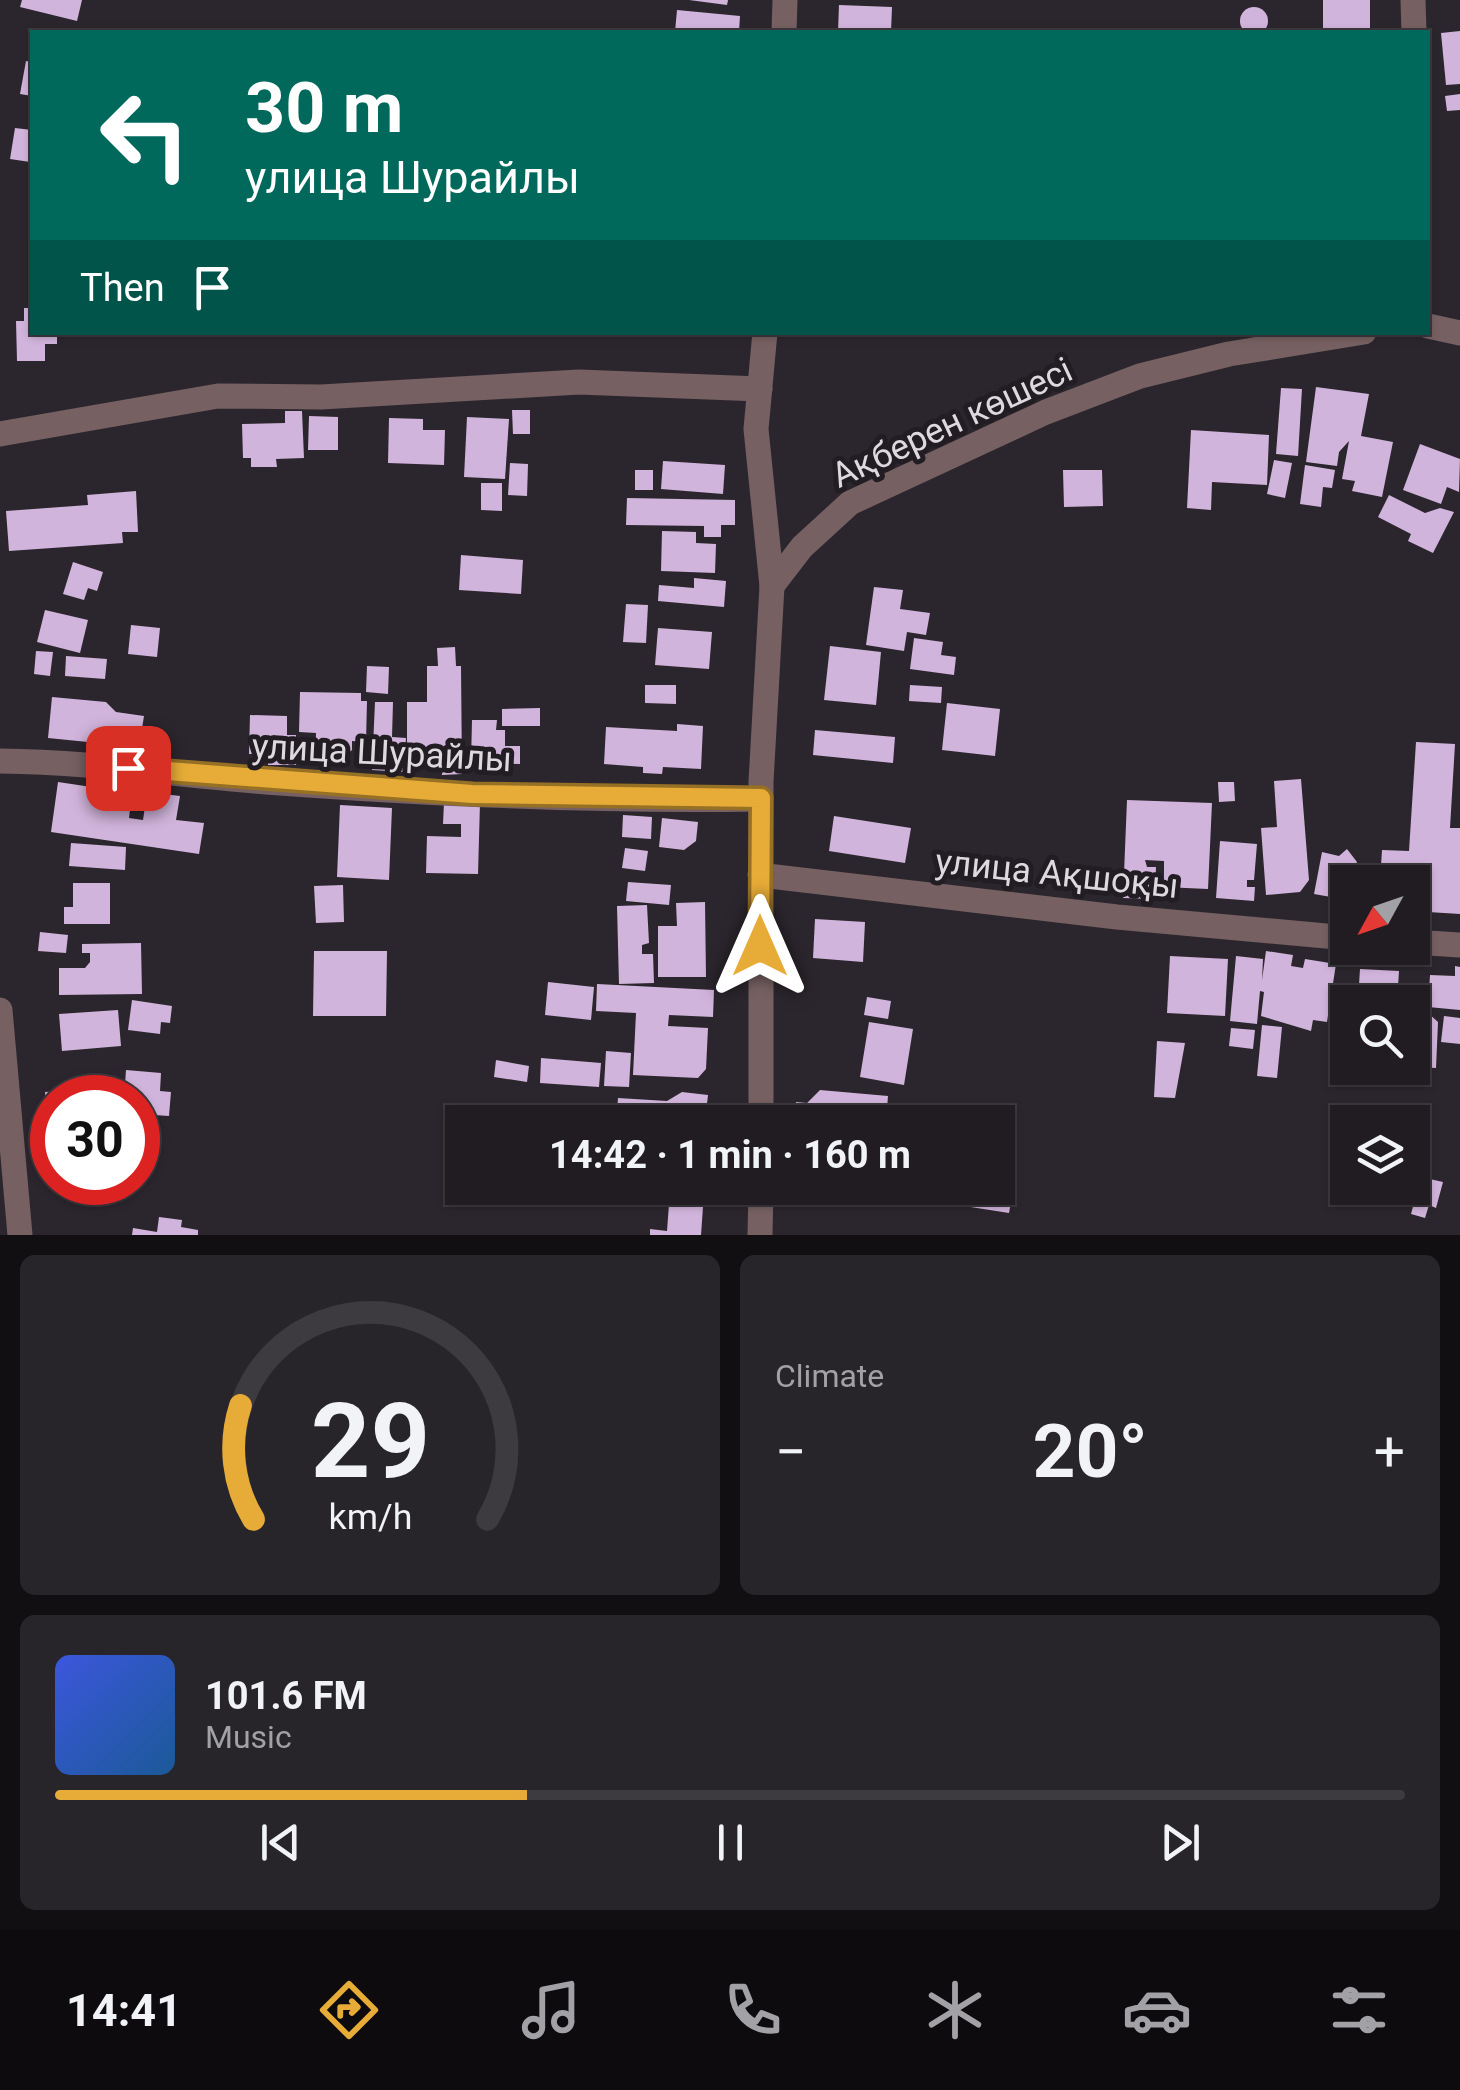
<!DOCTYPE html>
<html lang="en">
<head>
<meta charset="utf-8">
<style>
  body { margin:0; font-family:Roboto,sans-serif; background:#28252a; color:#f1f3f6; height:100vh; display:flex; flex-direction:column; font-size:38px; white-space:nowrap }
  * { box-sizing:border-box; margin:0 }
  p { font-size:32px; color:#a2a1a5 }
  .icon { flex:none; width:55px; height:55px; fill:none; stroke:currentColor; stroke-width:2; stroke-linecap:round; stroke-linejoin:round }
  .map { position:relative; height:1235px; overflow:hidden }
  .details { display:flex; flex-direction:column; gap:20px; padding:20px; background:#120f13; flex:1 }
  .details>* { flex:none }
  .banner { position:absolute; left:30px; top:30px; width:1400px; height:305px; border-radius:0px; box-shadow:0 2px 8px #0004,0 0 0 2px #3d3a40; background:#00695c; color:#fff; overflow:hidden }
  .needle { width:65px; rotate:230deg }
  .controls { position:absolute; left:1330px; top:865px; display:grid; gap:20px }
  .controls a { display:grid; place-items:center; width:100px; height:100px; border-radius:0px; background:#201c22; box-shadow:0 2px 8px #0004,0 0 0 2px #3d3a40; font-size:50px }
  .speed { position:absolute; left:30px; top:1075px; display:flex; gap:20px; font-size:50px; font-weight:700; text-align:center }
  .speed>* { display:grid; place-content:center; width:130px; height:130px; border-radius:50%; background:#201c22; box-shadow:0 2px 8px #0004,0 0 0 2px #3d3a40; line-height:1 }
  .speed .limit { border:15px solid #d22; background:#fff; color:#111 }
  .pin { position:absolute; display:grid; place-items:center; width:85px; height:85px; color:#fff; margin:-42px; border-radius:20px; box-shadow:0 5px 15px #0006 }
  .me { position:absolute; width:110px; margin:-55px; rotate:0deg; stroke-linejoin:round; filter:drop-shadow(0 0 8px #0008) }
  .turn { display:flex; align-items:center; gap:35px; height:210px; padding:0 50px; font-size:45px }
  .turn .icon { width:130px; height:130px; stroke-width:2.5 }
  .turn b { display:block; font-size:70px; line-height:85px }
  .then { display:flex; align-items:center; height:95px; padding:0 50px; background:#0003; gap:20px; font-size:38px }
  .big { font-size:75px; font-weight:700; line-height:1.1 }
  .details .tile { flex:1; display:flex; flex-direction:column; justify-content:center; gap:15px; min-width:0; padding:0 35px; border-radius:15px; background:#28252a }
  .details .dial { align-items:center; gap:0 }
  .dial svg { height:260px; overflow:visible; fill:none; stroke:#3d3a40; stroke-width:7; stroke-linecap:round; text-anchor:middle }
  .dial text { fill:#f1f3f6; stroke:none }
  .song { display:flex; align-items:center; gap:30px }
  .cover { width:120px; height:120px; border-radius:15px; background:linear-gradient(135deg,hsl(230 70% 55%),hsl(210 70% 35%)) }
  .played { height:10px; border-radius:5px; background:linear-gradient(90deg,#e7ac37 35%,#3d3a40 35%) }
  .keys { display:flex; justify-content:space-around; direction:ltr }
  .heat { display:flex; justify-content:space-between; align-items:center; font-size:55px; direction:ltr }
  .details .tiles { flex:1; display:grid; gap:20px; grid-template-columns:1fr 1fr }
  .tile:last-child { grid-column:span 2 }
  .trip { position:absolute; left:445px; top:1105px; width:570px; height:100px; border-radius:0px; background:#201c22; box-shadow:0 2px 8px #0004,0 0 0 2px #3d3a40; font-weight:700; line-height:100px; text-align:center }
  .tab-bar { display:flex; height:160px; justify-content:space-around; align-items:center; background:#0d0b0e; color:#a2a1a5 }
  .tab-bar .icon { width:70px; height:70px }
  .tab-bar .on { color:#e7ac37 }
  .tab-bar b { font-size:45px; color:#f1f3f6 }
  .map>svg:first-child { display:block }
  .building { fill:#d1b4db }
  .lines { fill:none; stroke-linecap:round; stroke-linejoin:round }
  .minor { stroke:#766062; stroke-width:25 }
  .route-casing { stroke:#967024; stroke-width:25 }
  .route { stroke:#e7ac37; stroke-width:18 }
  .labels { text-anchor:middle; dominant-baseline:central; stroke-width:10; stroke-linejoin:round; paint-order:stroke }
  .street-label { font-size:35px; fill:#ddd9de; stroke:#221d23 }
</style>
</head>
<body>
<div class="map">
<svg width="1460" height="1235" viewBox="0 0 1460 1235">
  <rect width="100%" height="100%" fill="#2b262d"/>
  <!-- building -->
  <g class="building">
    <path d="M22 0H82L77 21 20 7Z"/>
    <path d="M689 0H728L727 5Z"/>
    <path d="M1323 0H1370V32L1323 31Z"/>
    <path d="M839 5 892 7 891 32H838Z"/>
    <circle cx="1254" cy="21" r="14"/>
    <path d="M677 10 740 16 739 32H675Z"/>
    <path d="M1460 31V84L1446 85 1441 33Z"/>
    <path d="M26 61 32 62V96L20 94Z"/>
    <path d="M1460 94V110L1447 111 1445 96Z"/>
    <path d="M15 128 32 130V176L28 175 30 162 10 159Z"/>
    <path d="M24 308H32V332H57V344H45V361H17L16 321H24Z"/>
    <path d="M1316 387 1369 394 1361 436 1393 442 1382 497 1352 491 1355 481 1342 479 1349 441 1339 452 1337 466 1306 462Z"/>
    <path d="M1281 388 1302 389 1298 456 1276 454Z"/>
    <path d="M512 410H530V434H513Z"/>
    <path d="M285 411H302L304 458 276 459 277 467H251V458H243L242 424 285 423Z"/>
    <path d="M309 416 338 417V450H308Z"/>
    <path d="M467 417 509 419 505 479 464 477Z"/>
    <path d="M389 418 423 419V430H445L444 465 388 463Z"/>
    <path d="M1191 430 1269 435 1267 485 1212 482 1211 510 1187 508Z"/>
    <path d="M1420 444 1460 459 1459 492 1447 487 1441 504 1403 490Z"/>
    <path d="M1274 460 1292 463 1285 498 1267 494Z"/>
    <path d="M663 461 725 465 723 494 661 489Z"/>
    <path d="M510 463 528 464 527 496 508 495Z"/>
    <path d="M1305 465 1335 470 1332 488 1323 487 1321 507 1300 504Z"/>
    <rect x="635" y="470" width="18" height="20"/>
    <path d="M1063 470H1102L1103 506 1064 507Z"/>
    <path d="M481 483H502V511L481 510Z"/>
    <path d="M136 491 138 532H122L123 543 9 551 6 511 88 505 87 495Z"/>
    <path d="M1389 495 1425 513 1440 508 1454 512 1433 553 1408 541 1411 534 1378 517Z"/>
    <path d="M627 498 735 500V525H721V537H704V526L626 525Z"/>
    <path d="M662 531 696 532V543L716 544 715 573 661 571Z"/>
    <path d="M461 555 523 560 521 594 459 590Z"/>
    <path d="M73 562 103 572 97 591 88 588 84 600 63 594Z"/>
    <path d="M694 578 726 581 724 607 658 601 659 585 694 588Z"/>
    <path d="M874 587 903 590 900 609 930 613 926 635 907 632 904 651 866 645Z"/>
    <path d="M626 604 648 605 646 643 623 642Z"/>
    <path d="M45 610 88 620 80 653 37 642Z"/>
    <path d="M131 625 160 628 157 657 128 654Z"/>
    <path d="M658 628 712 632 709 669 655 665Z"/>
    <path d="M914 638 943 642 941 655 956 657 954 675 910 669Z"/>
    <path d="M830 646 881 652 876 705 824 700Z"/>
    <path d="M455 647 456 666H461L462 774 442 775 443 756H407V702H427V666H438L437 648Z"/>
    <path d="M36 651 53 652 50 676 34 674Z"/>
    <path d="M66 656 107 659 105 679 65 676Z"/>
    <path d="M367 666 389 667 388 694 366 692Z"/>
    <path d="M645 685H676V704L645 703Z"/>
    <path d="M910 685 942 687 941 703 909 701Z"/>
    <path d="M300 692 361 693V701H367L366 742 352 741V750L339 761H315L316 733 299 732Z"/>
    <path d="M52 697 106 702 116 712 144 716 141 735 128 746 48 738Z"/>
    <path d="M375 702H393L392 737 406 738 404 772 372 770Z"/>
    <path d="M947 703 1000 709 995 756 942 750Z"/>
    <path d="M540 708V726H502V709Z"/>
    <path d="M250 715 287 716V735H296V765H268V754H249Z"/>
    <path d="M472 720H497L496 730H505V746H520V764L471 763Z"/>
    <path d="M677 724 703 726 701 769 663 767 662 774 643 773V767L604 764 606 727 677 731Z"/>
    <path d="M815 730 895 737 893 763 813 755Z"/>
    <path d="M1416 742 1455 744 1450 828H1460V914L1412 911V882H1380L1382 850 1409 851Z"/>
    <path d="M1301 779 1309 880 1300 892 1266 895 1261 828 1277 827 1274 781Z"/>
    <path d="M58 782 132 793 129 818 143 820 147 792 180 796 176 820 204 823 199 854 51 832Z"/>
    <path d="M1218 782H1234L1235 801 1219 802Z"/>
    <path d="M1127 800 1212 803 1208 889 1164 887V861L1145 860 1147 867H1156L1155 899 1123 898Z"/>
    <path d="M444 802 480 803 478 874 426 873 427 836 461 837V824H443Z"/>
    <path d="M340 805 392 808 389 880 337 877Z"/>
    <path d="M623 815 652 817 651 839 622 837Z"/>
    <path d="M834 816 911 828 905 863 829 851Z"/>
    <path d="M662 818 698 822 696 841 684 850 659 847Z"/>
    <path d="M1220 841 1257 844 1254 880H1247V887H1255L1254 901 1216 898Z"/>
    <path d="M71 843 126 847 125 870 69 866Z"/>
    <path d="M625 848 648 851 645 871 622 868Z"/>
    <path d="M1347 849 1357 862 1353 873 1360 882H1348V900L1314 894 1322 852 1339 856Z"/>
    <path d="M628 882 671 885 669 905 626 901Z"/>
    <path d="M73 883H110V924H64V907H73Z"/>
    <path d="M343 885 344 922 316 923 314 886Z"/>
    <path d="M705 902 706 977H658V926H677L676 903Z"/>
    <path d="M647 905 649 943 642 945V954H653L654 983 619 984 617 906Z"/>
    <path d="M815 919 865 922 863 962 813 958Z"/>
    <path d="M40 932 68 935 66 953 38 951Z"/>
    <path d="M141 943 142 994 59 995V968H85L90 962V953H82V944Z"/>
    <path d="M314 951H387L386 1016H313Z"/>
    <path d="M1266 951 1293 955 1291 966 1303 968 1305 959 1336 964 1327 1022 1313 1020 1311 1031 1261 1016 1264 992 1260 991 1257 1024 1230 1021 1236 956 1263 959 1262 980Z"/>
    <path d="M1170 956 1228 959 1225 1016 1167 1013Z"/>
    <path d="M1455 966 1460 967V1010L1428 1007 1430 975 1455 976Z"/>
    <path d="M1360 969 1399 971 1397 1002H1358Z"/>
    <path d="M548 982 594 987 591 1020 545 1015Z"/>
    <path d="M597 984 714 990 713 1017 669 1015 668 1026 708 1028 706 1069 698 1078 633 1075 636 1013 596 1011Z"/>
    <path d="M867 997 891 1001 888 1019 864 1015Z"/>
    <path d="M132 1000 172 1006 170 1023 161 1022 160 1034 128 1030Z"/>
    <path d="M118 1010 121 1046 62 1051 59 1014Z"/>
    <path d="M1427 1012 1438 1022 1436 1068 1412 1067V1021Z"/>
    <path d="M1444 1016 1460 1018V1044L1441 1042Z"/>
    <path d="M869 1022 913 1029 904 1085 860 1077Z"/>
    <path d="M1262 1025 1282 1027 1277 1078 1257 1076Z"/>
    <path d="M1231 1028 1255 1030 1253 1049 1229 1046Z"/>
    <path d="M1331 1037 1348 1038V1062H1341L1342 1050 1330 1049Z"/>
    <path d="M1157 1041 1185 1043 1175 1098 1154 1097Z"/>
    <path d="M606 1051 631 1053 629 1087 604 1086Z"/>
    <path d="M541 1058 601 1063 599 1087 540 1083Z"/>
    <path d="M496 1060 529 1066 527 1082 494 1077Z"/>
    <path d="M126 1070 161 1073 160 1091 171 1092 169 1116 138 1114V1098H124Z"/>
    <path d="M820 1090 888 1096 886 1122H794L796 1102 807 1103Z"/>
    <path d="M63 1091 64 1098H52V1106L46 1107 45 1092Z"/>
    <path d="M682 1092 708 1095 705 1122H616L618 1098 667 1101Z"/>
    <path d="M1421 1177 1443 1182 1436 1208 1429 1205 1425 1218 1411 1214Z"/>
    <path d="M998 1182 1014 1185 1009 1213 913 1198 914 1188H998Z"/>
    <path d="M591 1188H636L635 1198 591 1193Z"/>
    <path d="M651 1188H709V1201L651 1199Z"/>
    <path d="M806 1188H906L905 1200 805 1191Z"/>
    <path d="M669 1204 703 1207 701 1235H650V1229L667 1231Z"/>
    <path d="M159 1217 182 1220 181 1227 198 1230V1235H132L133 1228 157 1232Z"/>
  </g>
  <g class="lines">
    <!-- minor -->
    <g class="minor">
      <path d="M1413 0 1414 32"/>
      <path d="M784 32 785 0"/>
      <path d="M1428 326 1460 333"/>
      <path d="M0 434 218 396 321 397 579 382 760 389"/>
      <path d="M772 586 802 547 850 503 1046 412 1140 376 1229 354 1364 332"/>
      <path d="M0 761C89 762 177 775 266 782 430 794 596 802 761 799"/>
      <path d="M760 875 1117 917 1348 938"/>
      <path d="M1412 942 1460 945"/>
      <path d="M0 1010 20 1235"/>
      <path d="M761 1122V782L772 586 756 429 765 332"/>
      <path d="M760 1235 761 1188"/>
    </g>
  </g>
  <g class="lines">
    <!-- route casing -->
    <g class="route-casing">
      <path id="route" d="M128 768 472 794 761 798 760 946"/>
    </g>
    <!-- route -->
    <use href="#route" class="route"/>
  </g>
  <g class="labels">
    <!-- street labels -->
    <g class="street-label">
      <text transform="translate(952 423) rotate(-25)">Ақберен көшесі</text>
      <text transform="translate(382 753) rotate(3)">улица Шурайлы</text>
      <text transform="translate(1057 874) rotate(6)">улица Ақшоқы</text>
    </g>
  </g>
</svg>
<div class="controls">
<a><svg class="needle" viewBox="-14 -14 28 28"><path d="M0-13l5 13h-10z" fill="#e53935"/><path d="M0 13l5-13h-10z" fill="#a2a1a5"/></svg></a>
<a><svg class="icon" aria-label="search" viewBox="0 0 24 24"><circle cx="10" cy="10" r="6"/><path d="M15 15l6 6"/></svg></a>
<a><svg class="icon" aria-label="layers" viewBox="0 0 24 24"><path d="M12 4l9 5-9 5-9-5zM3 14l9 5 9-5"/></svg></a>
</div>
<div class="speed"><div class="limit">30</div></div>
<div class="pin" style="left:128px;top:768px;background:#d93025"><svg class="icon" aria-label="arrive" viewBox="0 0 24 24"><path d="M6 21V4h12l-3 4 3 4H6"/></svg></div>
<svg class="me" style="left:760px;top:946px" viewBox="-20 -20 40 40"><path d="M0-17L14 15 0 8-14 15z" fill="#e7ac37" stroke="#fff" stroke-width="4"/></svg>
<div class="trip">14:42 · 1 min · 160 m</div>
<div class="banner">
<div class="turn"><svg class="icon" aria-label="left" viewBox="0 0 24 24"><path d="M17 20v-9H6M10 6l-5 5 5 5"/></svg><div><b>30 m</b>улица Шурайлы</div></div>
<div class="then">Then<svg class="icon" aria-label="arrive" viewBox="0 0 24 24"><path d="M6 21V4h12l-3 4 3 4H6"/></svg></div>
</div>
</div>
<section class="details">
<div class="tiles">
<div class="tile dial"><svg viewBox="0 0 100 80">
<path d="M14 69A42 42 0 1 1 86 69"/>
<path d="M14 69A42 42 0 0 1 10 34" stroke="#e7ac37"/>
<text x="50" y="56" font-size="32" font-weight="700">29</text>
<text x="50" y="72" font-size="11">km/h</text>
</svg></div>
<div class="tile"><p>Climate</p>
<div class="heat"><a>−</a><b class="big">20°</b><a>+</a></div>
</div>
<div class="tile">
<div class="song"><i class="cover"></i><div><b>101.6 FM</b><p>Music</p></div></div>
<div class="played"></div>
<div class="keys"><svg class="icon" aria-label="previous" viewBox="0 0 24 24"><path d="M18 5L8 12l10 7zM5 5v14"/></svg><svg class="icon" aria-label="pause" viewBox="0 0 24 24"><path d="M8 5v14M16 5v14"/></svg><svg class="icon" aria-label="next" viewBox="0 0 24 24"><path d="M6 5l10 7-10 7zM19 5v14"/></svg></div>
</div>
</div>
</section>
<nav class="tab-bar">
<b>14:41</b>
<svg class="icon on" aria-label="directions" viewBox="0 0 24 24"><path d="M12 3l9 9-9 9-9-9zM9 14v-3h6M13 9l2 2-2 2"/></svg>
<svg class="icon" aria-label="music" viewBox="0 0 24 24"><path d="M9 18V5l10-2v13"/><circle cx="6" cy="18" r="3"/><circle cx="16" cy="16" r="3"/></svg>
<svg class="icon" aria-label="phone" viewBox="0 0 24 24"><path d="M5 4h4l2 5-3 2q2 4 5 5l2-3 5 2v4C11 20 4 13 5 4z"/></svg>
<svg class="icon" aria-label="climate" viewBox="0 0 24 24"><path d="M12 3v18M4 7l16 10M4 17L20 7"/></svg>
<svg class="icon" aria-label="car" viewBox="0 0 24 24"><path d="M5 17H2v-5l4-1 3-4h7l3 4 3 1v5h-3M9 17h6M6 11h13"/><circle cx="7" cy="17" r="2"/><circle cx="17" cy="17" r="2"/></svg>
<svg class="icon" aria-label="filters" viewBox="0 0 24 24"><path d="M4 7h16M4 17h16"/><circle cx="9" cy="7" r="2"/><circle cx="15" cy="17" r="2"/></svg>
</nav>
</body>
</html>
